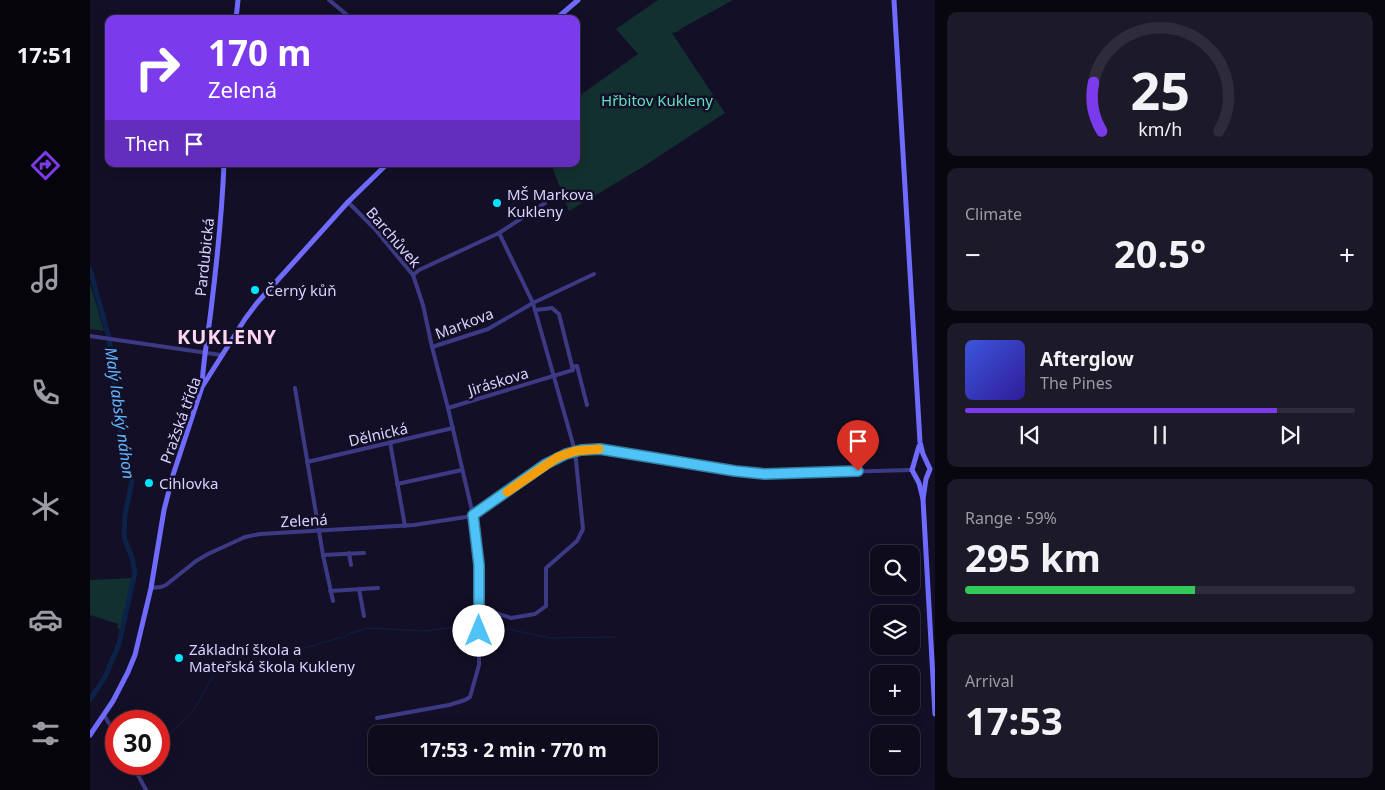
<!DOCTYPE html>
<html lang="en">
<head>
<meta charset="utf-8">
<style>
  body { margin:0; font-family:"Noto Sans",sans-serif; background:#1c1929; color:#f1f3f6; height:100vh; display:flex; flex-direction:column; font-size:19px; white-space:nowrap }
  * { box-sizing:border-box; margin:0 }
  p { font-size:16px; color:#9b9ba3 }
  .icon { flex:none; width:28px; height:28px; fill:none; stroke:currentColor; stroke-width:2; stroke-linecap:round; stroke-linejoin:round }
  .map { position:relative; flex:1; overflow:hidden }
  .panel { display:flex; flex-direction:column; gap:12px; padding:12px; background:#08060f; width:450px }
  .panel>* { flex:none }
  .guide { position:absolute; left:15px; top:15px; width:475px; height:152px; border-radius:10px; box-shadow:0 2px 12px #0003,0 0 0 1px #2e2b3b; background:#7c3aed; color:#fff; overflow:hidden }
  .fabs { position:absolute; left:780px; top:545px; display:grid; gap:10px }
  .fabs a { display:grid; place-items:center; width:50px; height:50px; border-radius:10px; background:#0e0b1c; box-shadow:0 2px 12px #0003,0 0 0 1px #2e2b3b; font-size:25px }
  .speed { position:absolute; left:15px; top:710px; display:flex; gap:10px; font-size:25px; font-weight:700; text-align:center }
  .speed>* { display:grid; place-content:center; width:65px; height:65px; border-radius:50%; background:#0e0b1c; box-shadow:0 2px 12px #0003,0 0 0 1px #2e2b3b; line-height:1 }
  .speed .limit { border:8px solid #d22; background:#fff; color:#111 }
  .pin { position:absolute; display:grid; place-items:center; width:42px; height:42px; color:#fff; margin:-51px -21px; border-radius:50% 50% 50% 0; rotate:-45deg; box-shadow:0 0 5px #0007 }
  .pin .icon { rotate:45deg }
  .me { position:absolute; width:55px; margin:-28px; rotate:0deg; stroke-linejoin:round; filter:drop-shadow(0 0 4px #0008) }
  .turn { display:flex; align-items:center; gap:18px; height:105px; padding:0 20px; font-size:22px }
  .turn .icon { width:65px; height:65px; stroke-width:2.5 }
  .turn b { display:block; font-size:35px; line-height:42px }
  .then { display:flex; align-items:center; height:48px; padding:0 20px; background:#0003; gap:10px; font-size:19px }
  .big { font-size:38px; font-weight:700; line-height:1.1 }
  .panel .widget { flex:1; display:flex; flex-direction:column; justify-content:center; gap:8px; min-width:0; padding:0 18px; border-radius:10px; background:#1c1929 }
  .panel .dial { align-items:center; gap:0 }
  .dial svg { height:130px; overflow:visible; fill:none; stroke:#2e2b3b; stroke-width:7; stroke-linecap:round; text-anchor:middle }
  .dial text { fill:#f1f3f6; stroke:none }
  .song { display:flex; align-items:center; gap:15px }
  .cover { width:60px; height:60px; border-radius:8px; background:linear-gradient(135deg,hsl(230 70% 55%),hsl(250 70% 35%)) }
  .played { height:5px; border-radius:2px; background:linear-gradient(90deg,#7c3aed 80%,#2e2b3b 80%) }
  .keys { display:flex; justify-content:space-around; direction:ltr }
  .heat { display:flex; justify-content:space-between; align-items:center; font-size:28px; direction:ltr }
  .charge { height:8px; border-radius:4px; background:linear-gradient(90deg,#34c759 59%,#2e2b3b 0) }
  .trip { position:absolute; left:278px; top:725px; width:290px; height:50px; border-radius:10px; background:#0e0b1c; box-shadow:0 2px 12px #0003,0 0 0 1px #2e2b3b; font-weight:700; line-height:50px; text-align:center }
  main { display:flex; flex:1; min-height:0 }
  .tab-bar { display:flex; flex-direction:column; width:90px; justify-content:space-around; align-items:center; background:#06040b; color:#9b9ba3 }
  .tab-bar .icon { width:35px; height:35px }
  .tab-bar .current { color:#7c3aed }
  .tab-bar b { font-size:22px; color:#f1f3f6 }
  .map>svg:first-child { display:block }
  .green { fill:#12302f }
  .lines { fill:none; stroke-linecap:round; stroke-linejoin:round }
  .stream { stroke:#0c2248; stroke-width:1 }
  .canal { stroke:#0c2248; stroke-width:5 }
  .street { stroke:#3d3a85; stroke-width:4 }
  .secondary { stroke:#6f6bff; stroke-width:5 }
  .route-casing { stroke:#337fa1; stroke-width:12 }
  .route { stroke:#4fc3f7; stroke-width:9 }
  .slow { stroke:#f59e0b; stroke-width:9 }
  .poi-dot { fill:#00e5ff; stroke:#130f26; stroke-width:2 }
  .labels { text-anchor:middle; dominant-baseline:central; stroke-width:5; stroke-linejoin:round; paint-order:stroke }
  .park-label { font-size:15px; fill:#5fe0c0; stroke:#130f26 }
  .poi-label { font-size:15px; fill:#d9d4ff; stroke:#130f26; text-anchor:start }
  .street-label { font-size:15px; fill:#d9d4ff; stroke:#130f26 }
  .water-label { font-size:16px; font-style:italic; fill:#62b6ff; stroke:#130f26 }
  .district-label { font-size:20px; font-weight:bold; letter-spacing:1px; fill:#ffd6f0; stroke:#130f26 }
</style>
</head>
<body>
<main>
<nav class="tab-bar">
<b>17:51</b>
<svg class="icon current" aria-label="directions" viewBox="0 0 24 24"><path d="M12 3l9 9-9 9-9-9zM9 14v-3h6M13 9l2 2-2 2"/></svg>
<svg class="icon" aria-label="music" viewBox="0 0 24 24"><path d="M9 18V5l10-2v13"/><circle cx="6" cy="18" r="3"/><circle cx="16" cy="16" r="3"/></svg>
<svg class="icon" aria-label="phone" viewBox="0 0 24 24"><path d="M5 4h4l2 5-3 2q2 4 5 5l2-3 5 2v4C11 20 4 13 5 4z"/></svg>
<svg class="icon" aria-label="climate" viewBox="0 0 24 24"><path d="M12 3v18M4 7l16 10M4 17L20 7"/></svg>
<svg class="icon" aria-label="car" viewBox="0 0 24 24"><path d="M5 17H2v-5l4-1 3-4h7l3 4 3 1v5h-3M9 17h6M6 11h13"/><circle cx="7" cy="17" r="2"/><circle cx="17" cy="17" r="2"/></svg>
<svg class="icon" aria-label="filters" viewBox="0 0 24 24"><path d="M4 7h16M4 17h16"/><circle cx="9" cy="7" r="2"/><circle cx="15" cy="17" r="2"/></svg>
</nav>
<div class="map">
<svg width="845" height="790" viewBox="0 0 845 790">
  <rect width="100%" height="100%" fill="#130f26"/>
  <!-- green -->
  <g class="green">
    <path d="M568 0H643L592 28 587 32 582 33 635 113 551 168 479 211 461 164H486V93L489 96 548 54 526 29Z"/>
    <path d="M0 283 14 331 0 329Z"/>
    <path d="M43 578 32 630 27 628 28 624 0 615V580Z"/>
  </g>
  <g class="lines">
    <!-- stream -->
    <g class="stream">
      <path d="M391 625 403 626 461 638 527 637"/>
      <path d="M256 635C263 631 269 632 277 628L333 631 387 625"/>
      <path d="M69 743 84 730 105 708 123 676 130 671 154 666 252 637"/>
    </g>
    <!-- canal -->
    <path class="canal" d="M0 269 19 338 32 448 42 481 35 515 34 537 42 558 45 572 29 644 15 677 0 700"/>
    <!-- street -->
    <g class="street">
      <path d="M239 0 262 19"/>
      <path d="M258 202 284 228 323 275 333 305 342 347"/>
      <path d="M409 233 455 203"/>
      <path d="M323 275 329 270 409 233 443 303 485 451 493 529 487 541 456 568V606L445 614 421 618 390 608"/>
      <path d="M0 336 131 355"/>
      <path d="M482 367 487 366 497 405"/>
      <path d="M205 388 233 555 243 601"/>
      <path d="M358 408 483 370 469 314 462 308 446 310"/>
      <path d="M300 442 315 526"/>
      <path d="M217 462 363 428"/>
      <path d="M307 484 372 470"/>
      <path d="M259 553 261 565"/>
      <path d="M233 555 274 553"/>
      <path d="M61 588 71 587 76 585 106 561 118 554 155 537 170 534 324 525 376 517 383 515 468 457 485 451 510 449 645 471 675 474 822 470"/>
      <path d="M269 589 274 616"/>
      <path d="M240 591 288 588"/>
      <path d="M14 715 26 735"/>
      <path d="M287 718 359 705 375 700 380 697 389 665V565L383 515 358 408 342 347 398 329 443 303 504 274"/>
      <path d="M42 764 56 790"/>
    </g>
    <!-- secondary -->
    <g class="secondary">
      <path d="M804 0 830 442 833 454 840 469 836 479 833 499"/>
      <path d="M146 19 148 0"/>
      <path d="M466 19 488 0"/>
      <path d="M112 386C113 362 118 335 121 310 127 261 132 213 134 164"/>
      <path d="M829 446 822 470 829 483 833 499 845 714"/>
      <path d="M0 735 23 701 38 672 45 655 61 588 74 510 83 475 112 387 155 319 167 303 258 202 297 164"/>
    </g>
  </g>
  <g class="lines">
    <!-- route casing -->
    <g class="route-casing">
      <path id="route" d="M389 631V565L383 515 456 464 476 454 491 450 510 449 645 471 675 474 768 471"/>
    </g>
    <!-- route -->
    <use href="#route" class="route"/>
    <!-- slow -->
    <path class="slow" d="M417 492 468 457 485 451 509 449"/>
  </g>
  <!-- markers -->
  <g class="poi-dot">
    <circle cx="407" cy="203" r="5"/>
    <circle cx="165" cy="290" r="5"/>
    <circle cx="59" cy="483" r="5"/>
    <circle cx="89" cy="658" r="5"/>
  </g>
  <g class="labels">
    <!-- park labels -->
    <g class="park-label">
      <text x="567" y="100">Hřbitov Kukleny</text>
    </g>
    <!-- poi labels -->
    <g class="poi-label">
      <text x="417" y="194">MŠ Markova<tspan x="417" dy="17">Kukleny</tspan></text>
      <text x="175" y="290">Černý kůň</text>
      <text x="69" y="483">Cihlovka</text>
      <text x="99" y="649">Základní škola a<tspan x="99" dy="17">Mateřská škola Kukleny</tspan></text>
    </g>
    <!-- street labels -->
    <g class="street-label">
      <text transform="translate(304 237) rotate(49)">Barchůvek</text>
      <text transform="translate(114 257) rotate(-84)">Pardubická</text>
      <text transform="translate(374 323) rotate(-21)">Markova</text>
      <text transform="translate(408 381) rotate(-17)">Jiráskova</text>
      <text transform="translate(90 420) rotate(-70)">Pražská třída</text>
      <text transform="translate(288 434) rotate(-13)">Dělnická</text>
      <text transform="translate(214 520) rotate(-3)">Zelená</text>
    </g>
    <!-- water labels -->
    <g class="water-label">
      <text transform="translate(30 413) rotate(82)">Malý labský náhon</text>
    </g>
    <!-- district labels -->
    <g class="district-label">
      <text x="137" y="336">KUKLENY</text>
    </g>
  </g>
</svg>
<div class="fabs">
<a><svg class="icon" aria-label="search" viewBox="0 0 24 24"><circle cx="10" cy="10" r="6"/><path d="M15 15l6 6"/></svg></a>
<a><svg class="icon" aria-label="layers" viewBox="0 0 24 24"><path d="M12 4l9 5-9 5-9-5zM3 14l9 5 9-5"/></svg></a>
<a>+</a>
<a>−</a>
</div>
<div class="speed"><div class="limit">30</div></div>
<div class="pin" style="left:768px;top:471px;background:#d93025"><svg class="icon" aria-label="arrive" viewBox="0 0 24 24"><path d="M6 21V4h12l-3 4 3 4H6"/></svg></div>
<svg class="me" style="left:389px;top:631px" viewBox="-20 -20 40 40"><circle r="19" fill="#fff"/><path d="M0-13L10 11 0 6-10 11z" fill="#4fc3f7"/></svg>
<div class="trip">17:53 · 2 min · 770 m</div>
<div class="guide">
<div class="turn"><svg class="icon" aria-label="right" viewBox="0 0 24 24"><path d="M7 20v-9h11M14 6l5 5-5 5"/></svg><div><b>170 m</b>Zelená</div></div>
<div class="then">Then<svg class="icon" aria-label="arrive" viewBox="0 0 24 24"><path d="M6 21V4h12l-3 4 3 4H6"/></svg></div>
</div>
</div>
<section class="panel">
<div class="widget dial"><svg viewBox="0 0 100 80">
<path d="M14 69A42 42 0 1 1 86 69"/>
<path d="M14 69A42 42 0 0 1 9 39" stroke="#7c3aed"/>
<text x="50" y="56" font-size="32" font-weight="700">25</text>
<text x="50" y="72" font-size="11">km/h</text>
</svg></div>
<div class="widget"><p>Climate</p>
<div class="heat"><a>−</a><b class="big">20.5°</b><a>+</a></div>
</div>
<div class="widget">
<div class="song"><i class="cover"></i><div><b>Afterglow</b><p>The Pines</p></div></div>
<div class="played"></div>
<div class="keys"><svg class="icon" aria-label="previous" viewBox="0 0 24 24"><path d="M18 5L8 12l10 7zM5 5v14"/></svg><svg class="icon" aria-label="pause" viewBox="0 0 24 24"><path d="M8 5v14M16 5v14"/></svg><svg class="icon" aria-label="next" viewBox="0 0 24 24"><path d="M6 5l10 7-10 7zM19 5v14"/></svg></div>
</div>
<div class="widget"><p>Range · 59%</p><b class="big">295 km</b><div class="charge"></div></div>
<div class="widget"><p>Arrival</p><b class="big">17:53</b></div>
</section>
</main>
</body>
</html>
